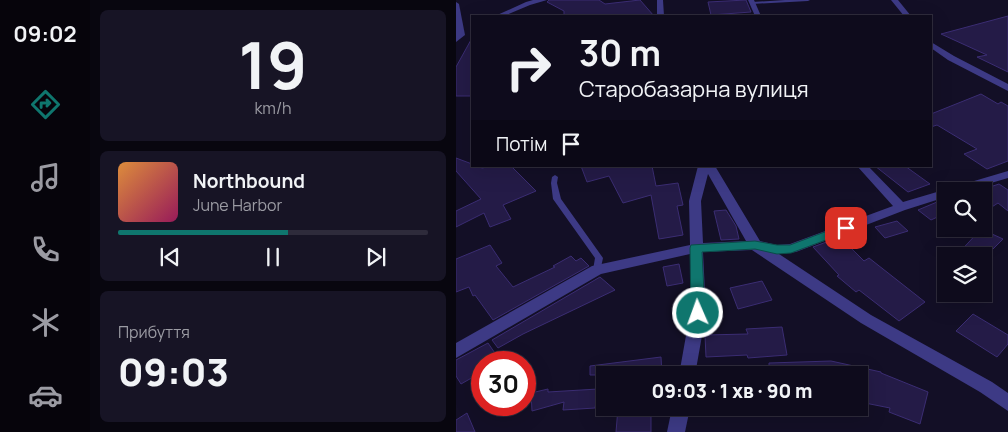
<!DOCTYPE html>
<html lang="uk">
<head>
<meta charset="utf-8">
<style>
  body { margin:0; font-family:Manrope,sans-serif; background:#171425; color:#f1f3f6; height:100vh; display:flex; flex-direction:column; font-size:19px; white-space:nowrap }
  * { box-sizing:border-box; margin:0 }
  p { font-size:16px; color:#9b9ba3 }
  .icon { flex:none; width:28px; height:28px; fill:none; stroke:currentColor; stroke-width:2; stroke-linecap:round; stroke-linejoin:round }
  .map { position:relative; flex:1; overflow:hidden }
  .details { display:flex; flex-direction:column; gap:10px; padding:10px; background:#08060f; width:366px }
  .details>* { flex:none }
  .banner { position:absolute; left:15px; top:15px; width:461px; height:152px; border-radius:0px; box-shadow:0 5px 20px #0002,0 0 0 1px #2e2b3b; background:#0e0b1c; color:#f1f3f6; overflow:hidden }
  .buttons { position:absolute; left:481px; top:182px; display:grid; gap:10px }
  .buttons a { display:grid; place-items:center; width:55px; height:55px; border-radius:0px; background:#0e0b1c; box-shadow:0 5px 20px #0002,0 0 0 1px #2e2b3b; font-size:25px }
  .speed { position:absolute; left:15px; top:351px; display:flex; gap:10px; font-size:25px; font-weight:700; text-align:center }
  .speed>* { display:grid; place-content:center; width:65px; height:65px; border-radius:50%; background:#0e0b1c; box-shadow:0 5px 20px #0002,0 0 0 1px #2e2b3b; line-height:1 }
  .speed .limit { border:8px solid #d22; background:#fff; color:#111 }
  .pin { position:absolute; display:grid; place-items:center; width:42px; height:42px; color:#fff; margin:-21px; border-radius:10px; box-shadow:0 2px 8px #0006 }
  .me { position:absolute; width:55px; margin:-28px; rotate:358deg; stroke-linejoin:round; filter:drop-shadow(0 0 4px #0008) }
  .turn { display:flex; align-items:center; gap:18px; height:105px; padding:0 25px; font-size:22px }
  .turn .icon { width:65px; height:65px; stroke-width:2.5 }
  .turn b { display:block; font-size:35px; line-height:42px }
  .then { display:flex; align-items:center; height:48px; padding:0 25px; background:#0003; gap:10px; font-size:19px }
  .big { font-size:38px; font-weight:800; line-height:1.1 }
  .details .card { flex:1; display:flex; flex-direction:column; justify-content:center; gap:8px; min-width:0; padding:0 18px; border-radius:8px; background:#171425 }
  .details .dial { align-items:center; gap:0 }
  .dial b { font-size:65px; line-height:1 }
  .song { display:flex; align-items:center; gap:15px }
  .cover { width:60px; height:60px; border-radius:8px; background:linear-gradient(135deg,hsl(30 70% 55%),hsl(330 70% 35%)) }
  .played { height:5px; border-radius:2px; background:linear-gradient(90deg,#0f766e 55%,#2e2b3b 55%) }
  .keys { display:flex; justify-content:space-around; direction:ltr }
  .trip { position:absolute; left:140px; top:366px; width:272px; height:50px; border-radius:0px; background:#0e0b1c; box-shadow:0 5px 20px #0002,0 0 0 1px #2e2b3b; font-weight:800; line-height:50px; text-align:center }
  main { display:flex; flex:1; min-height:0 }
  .menu { display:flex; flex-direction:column; width:90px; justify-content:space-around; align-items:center; background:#06040b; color:#9b9ba3 }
  .menu .icon { width:35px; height:35px }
  .menu .on { color:#0f766e }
  .menu b { font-size:22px; color:#f1f3f6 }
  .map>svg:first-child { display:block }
  .building { fill:#241b47; stroke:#3b2d73 }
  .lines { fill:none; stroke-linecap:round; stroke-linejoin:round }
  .lane { fill:#3d3a85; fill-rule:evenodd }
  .street { fill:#3d3a85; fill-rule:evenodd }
  .route { fill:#0f766e; stroke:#0a4d48 }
</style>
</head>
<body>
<main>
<nav class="menu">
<b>09:02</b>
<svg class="icon on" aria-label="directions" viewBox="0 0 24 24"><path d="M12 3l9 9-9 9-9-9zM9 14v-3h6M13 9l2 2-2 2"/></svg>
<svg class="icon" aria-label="music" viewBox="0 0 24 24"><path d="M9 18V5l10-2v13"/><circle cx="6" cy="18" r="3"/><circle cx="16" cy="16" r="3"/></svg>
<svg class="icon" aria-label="phone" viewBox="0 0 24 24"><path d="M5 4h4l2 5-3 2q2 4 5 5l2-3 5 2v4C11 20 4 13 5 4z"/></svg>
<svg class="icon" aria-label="climate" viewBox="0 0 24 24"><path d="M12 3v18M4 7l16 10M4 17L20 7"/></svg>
<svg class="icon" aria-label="car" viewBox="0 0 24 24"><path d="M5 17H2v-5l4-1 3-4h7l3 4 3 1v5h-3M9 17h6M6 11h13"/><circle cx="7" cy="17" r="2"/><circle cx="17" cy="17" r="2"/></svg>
</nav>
<section class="details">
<div class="card dial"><b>19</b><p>km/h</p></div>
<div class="card">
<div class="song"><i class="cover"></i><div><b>Northbound</b><p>June Harbor</p></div></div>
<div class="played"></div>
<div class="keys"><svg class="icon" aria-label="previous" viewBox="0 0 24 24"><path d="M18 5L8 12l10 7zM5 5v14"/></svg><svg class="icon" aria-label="pause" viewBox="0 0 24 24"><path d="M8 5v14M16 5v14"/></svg><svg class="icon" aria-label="next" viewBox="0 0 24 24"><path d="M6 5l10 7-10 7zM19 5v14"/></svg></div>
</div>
<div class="card"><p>Прибуття</p><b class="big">09:03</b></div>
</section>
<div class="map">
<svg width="552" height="432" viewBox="0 0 552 432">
  <rect width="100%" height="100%" fill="#130f26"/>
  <!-- building -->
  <g class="building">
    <path d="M93 0H143L149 4 184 0 198 16H108V11L91 2Z"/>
    <path d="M290 0 295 12 255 15 252 2Z"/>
    <path d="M552 16V72L521 57 531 55 485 34Z"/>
    <path d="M16 38V96H0V67Z"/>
    <path d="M525 94 542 104 545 102 552 106V161L531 169 508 154 521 149 481 125 475 127V114Z"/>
    <path d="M0 158 16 164V166L27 168 31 166H55L80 191 47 205 55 219 34 227 28 213 0 227V211L25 199 0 171Z"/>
    <path d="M125 166H196L200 186 222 183 227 205 221 206 227 235 203 239 195 195 167 203 153 176 131 182Z"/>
    <path d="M419 166H449L474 184 452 192Z"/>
    <path d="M543 184 552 190V211L542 203 528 212V189Z"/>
    <path d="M481 202 490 208V213L475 220 462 210Z"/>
    <path d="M270 210 280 226 283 239 265 240 258 211Z"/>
    <path d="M441 221 452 231 429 238 419 227Z"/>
    <path d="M525 229 547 239 530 256H500Z"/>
    <path d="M384 237 408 261 413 258 469 302 443 321 403 290 400 292 381 276 383 275 357 247Z"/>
    <path d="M34 245 46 263 40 266 57 287 99 267 97 266 115 256 120 261 125 258 133 266 37 320 19 295 17 296 13 287 0 292V259Z"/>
    <path d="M223 264 227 283 211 286 207 267Z"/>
    <path d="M144 277 159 290 67 334 42 348 36 340Z"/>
    <path d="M306 281 316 300 282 309 274 288Z"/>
    <path d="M517 314 552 335V344L541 357 500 331Z"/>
    <path d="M326 327 331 355 292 358 291 355 250 357 249 335 292 334 290 329Z"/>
    <path d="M32 343 45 362H26V372L5 384 0 376V360Z"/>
    <path d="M205 357 206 375H134V366Z"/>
    <path d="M375 361 425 372V373L472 392 464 424 433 412 434 408 404 402V375H313V363Z"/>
    <path d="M92 389V392L142 389 139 408 107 410 108 402 76 411 75 393Z"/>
    <path d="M162 408H195V432H160Z"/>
    <path d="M11 413 19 432H0V420Z"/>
  </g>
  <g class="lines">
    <!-- lane -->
    <g class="lane">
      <path d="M329 0H354L352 1 296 4 294 3 296 2Z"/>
      <path d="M99 175 102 177 101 183 105 199 147 258 144 272H138L137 270 139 258 97 199 95 183 96 177Z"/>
    </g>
    <!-- street -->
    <g class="street">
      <path d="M77 0H91L74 5 48 16H39L70 2Z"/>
      <path d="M201 0H207L208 16H201Z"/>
      <path d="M292 0H298L305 16H299Z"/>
      <path d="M435 0H442L455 16H448Z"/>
      <path d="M0 2 3 4 9 35 0 42Z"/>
      <path d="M475 42 498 56 552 84V91L492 60 475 48Z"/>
      <path d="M242 166H259L304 241 321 245 334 244 437 206 401 166H412L447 202 552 171V178L508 191H490V197L449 210 340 252 323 254 415 315 536 382 552 393V411L524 392 405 323 296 250 247 252 250 313 239 375H223L234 313V254L145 274 0 358V343L136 266 234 245 233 201ZM252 174 290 241 247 243 245 201Z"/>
      <path d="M216 408H234L229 432H211Z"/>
    </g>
  </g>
  <!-- route -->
  <path class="route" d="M390 224 394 225 396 228 394 231 335 253 321 254 299 249 246 252 249 313 247 316 242 318 237 316 235 313 234 248 235 245 299 241 321 245H334Z"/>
</svg>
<div class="buttons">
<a><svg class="icon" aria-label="search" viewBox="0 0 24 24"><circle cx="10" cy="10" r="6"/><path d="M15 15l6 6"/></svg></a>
<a><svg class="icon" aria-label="layers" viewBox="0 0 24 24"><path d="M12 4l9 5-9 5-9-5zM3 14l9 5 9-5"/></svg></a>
</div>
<div class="speed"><div class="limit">30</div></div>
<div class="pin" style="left:390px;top:228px;background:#d93025"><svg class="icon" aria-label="arrive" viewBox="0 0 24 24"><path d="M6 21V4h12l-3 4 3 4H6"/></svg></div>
<svg class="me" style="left:242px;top:313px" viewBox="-20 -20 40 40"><circle r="17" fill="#0f766e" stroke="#fff" stroke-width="3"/><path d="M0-11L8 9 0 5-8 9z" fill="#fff"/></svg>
<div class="trip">09:03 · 1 хв · 90 m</div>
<div class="banner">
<div class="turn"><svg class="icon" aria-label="right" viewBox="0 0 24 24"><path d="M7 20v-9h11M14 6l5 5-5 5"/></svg><div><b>30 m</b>Старобазарна вулиця</div></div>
<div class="then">Потім<svg class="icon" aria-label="arrive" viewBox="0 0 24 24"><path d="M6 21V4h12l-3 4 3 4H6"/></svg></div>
</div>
</div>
</main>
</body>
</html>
